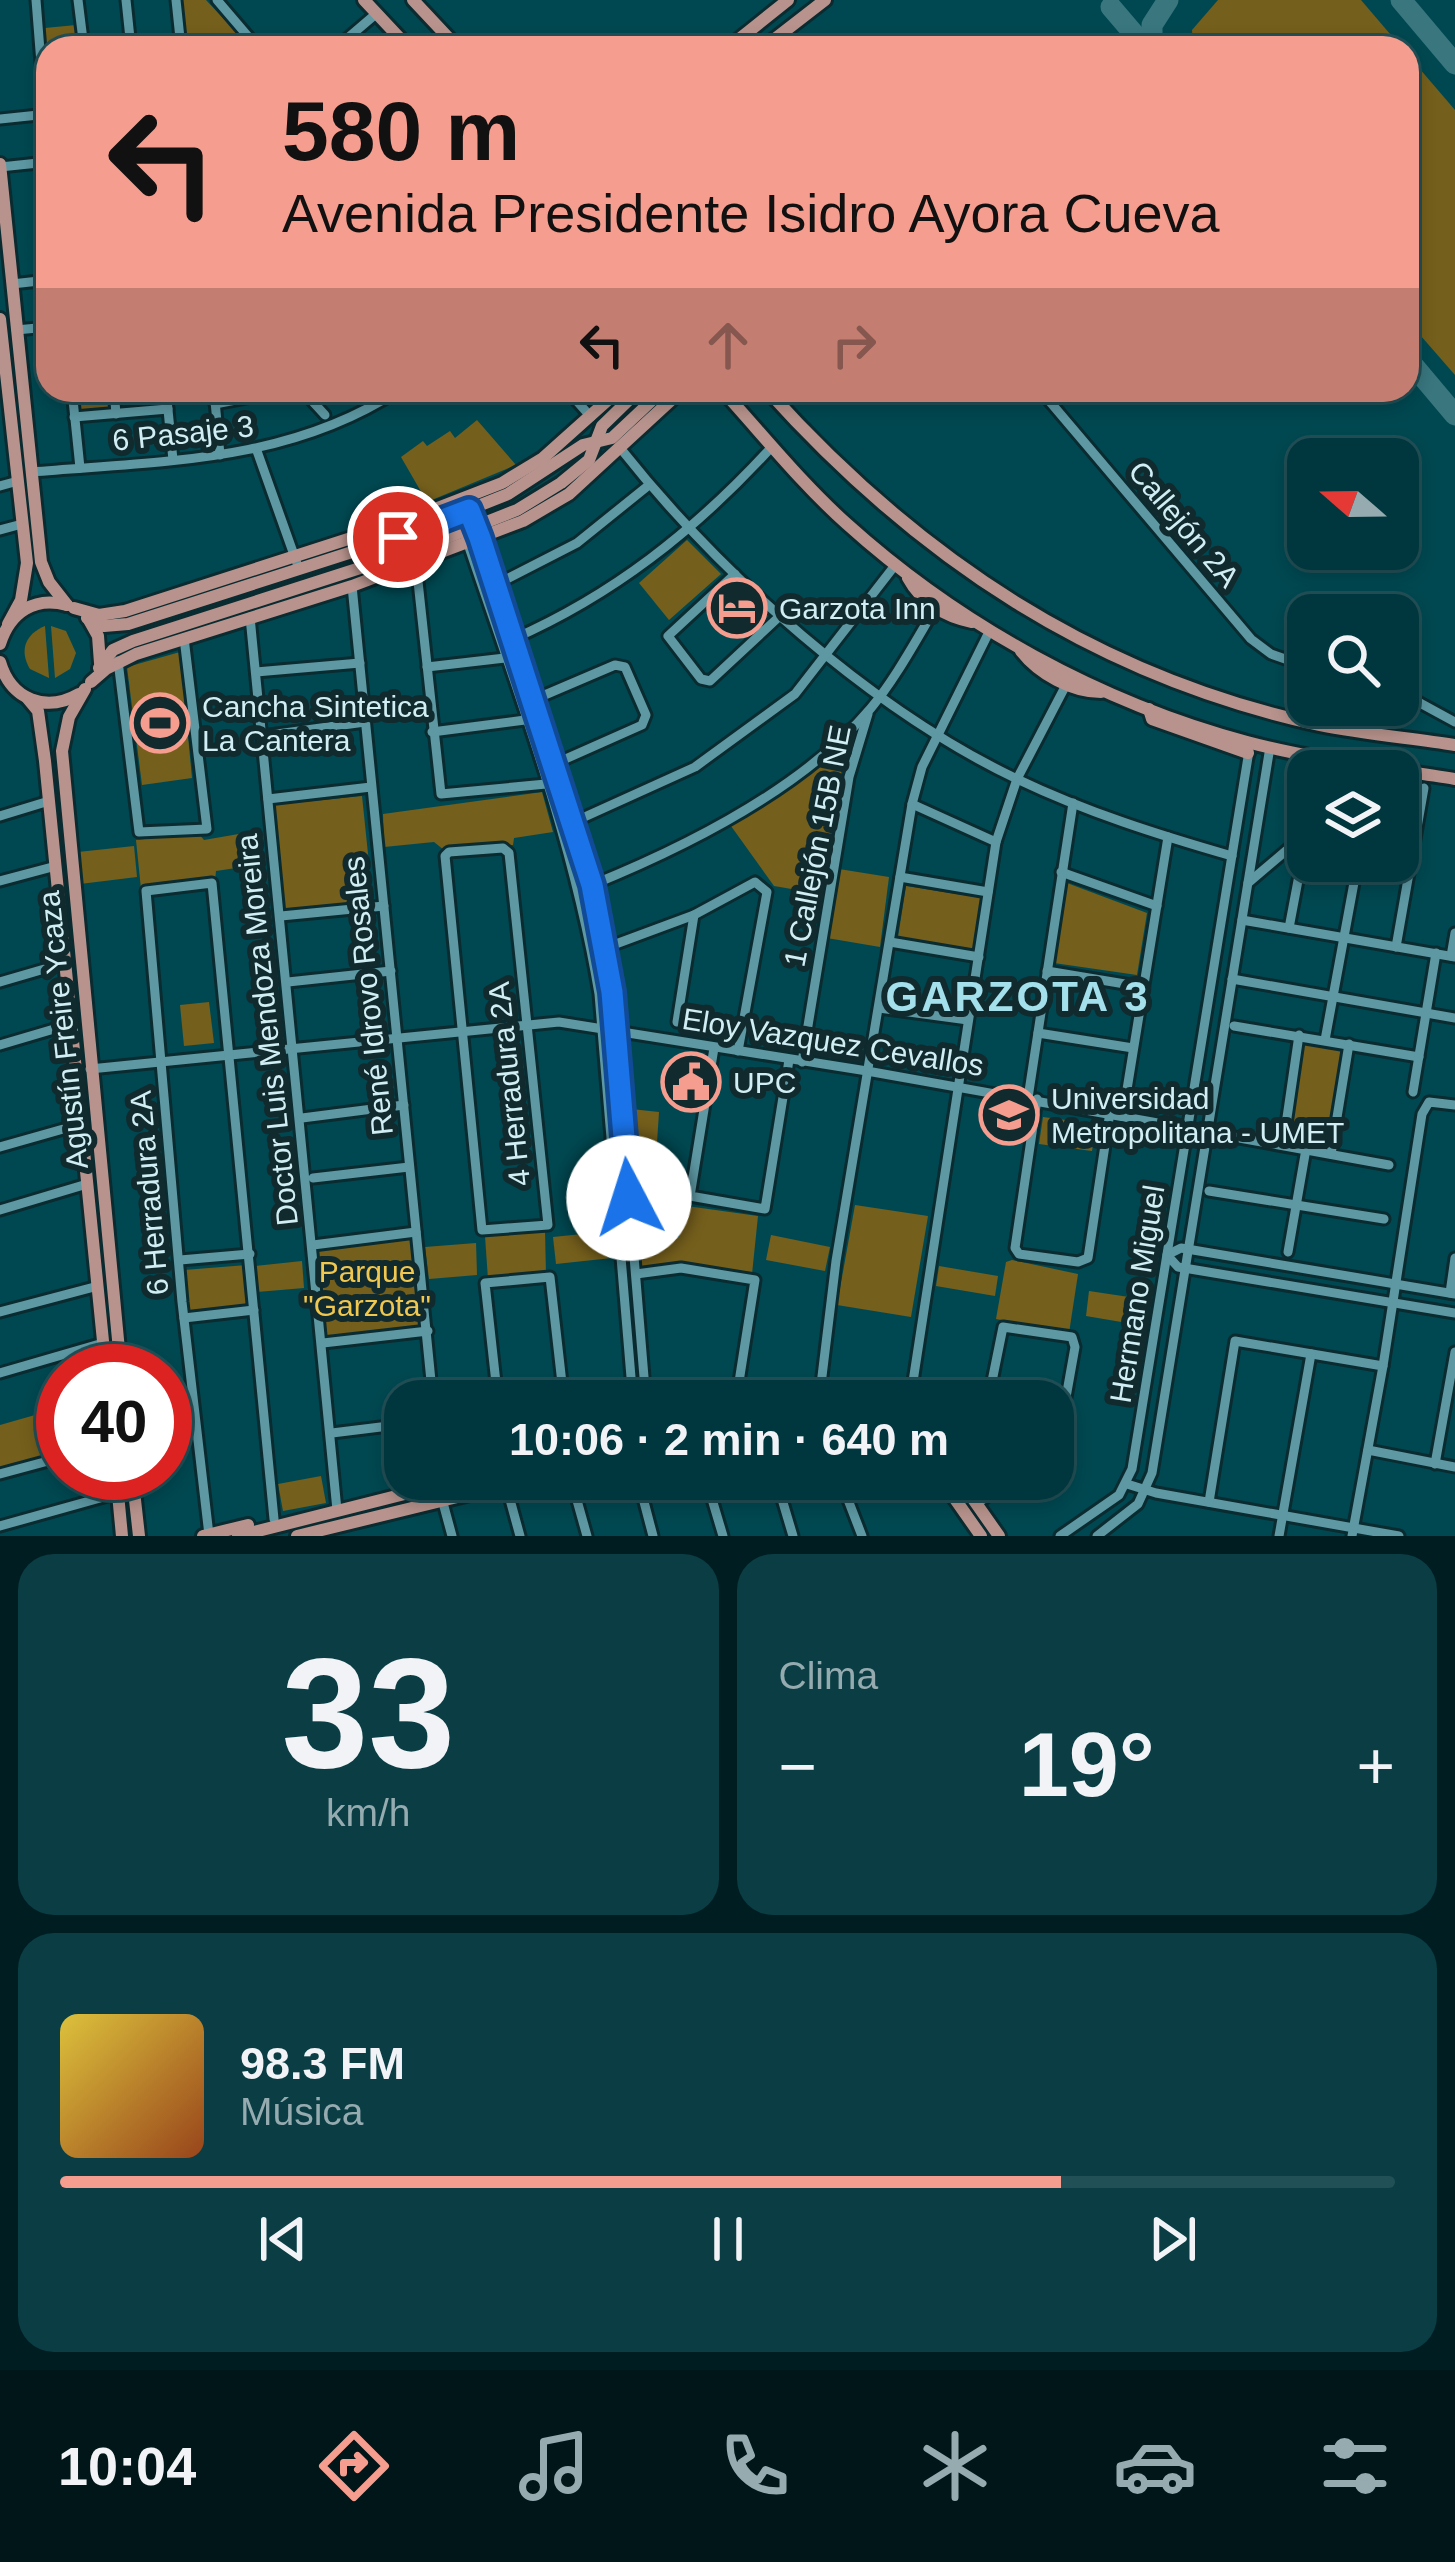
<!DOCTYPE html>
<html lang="es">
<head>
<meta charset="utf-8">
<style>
  body { margin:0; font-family:Arial,sans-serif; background:#0a3e44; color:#f1f3f6; height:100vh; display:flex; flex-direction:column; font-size:45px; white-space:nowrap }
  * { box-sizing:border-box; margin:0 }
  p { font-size:39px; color:#95abb0 }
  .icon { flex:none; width:66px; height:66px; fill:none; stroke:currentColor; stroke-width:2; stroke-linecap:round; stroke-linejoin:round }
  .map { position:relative; height:1536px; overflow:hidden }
  .sheet { display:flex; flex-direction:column; gap:18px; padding:18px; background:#001e22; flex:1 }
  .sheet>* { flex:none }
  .hud { position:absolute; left:36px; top:36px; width:1383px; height:366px; border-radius:36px; box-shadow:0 6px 18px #0003,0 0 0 3px #225057; background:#f59d8e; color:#111; overflow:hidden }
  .needle { width:78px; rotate:290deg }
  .fabs { position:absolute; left:1287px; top:438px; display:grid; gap:24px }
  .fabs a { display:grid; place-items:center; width:132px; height:132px; border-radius:24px; background:#00363d; box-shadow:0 6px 18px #0003,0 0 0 3px #225057; font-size:60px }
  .speed { position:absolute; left:36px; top:1344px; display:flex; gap:24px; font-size:60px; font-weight:700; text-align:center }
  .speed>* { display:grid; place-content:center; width:156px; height:156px; border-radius:50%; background:#00363d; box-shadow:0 6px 18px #0003,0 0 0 3px #225057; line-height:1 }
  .speed .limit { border:18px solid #d22; background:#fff; color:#111 }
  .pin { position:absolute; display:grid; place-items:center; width:102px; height:102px; color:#fff; margin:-51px; border:6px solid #fff; border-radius:50%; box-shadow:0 3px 12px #0007 }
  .me { position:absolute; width:132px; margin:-66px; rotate:355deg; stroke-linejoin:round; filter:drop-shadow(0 0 9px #0008) }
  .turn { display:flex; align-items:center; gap:42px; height:252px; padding:0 48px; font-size:54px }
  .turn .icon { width:156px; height:156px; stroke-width:2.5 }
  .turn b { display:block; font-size:84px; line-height:102px }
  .lanes { display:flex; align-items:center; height:114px; padding:0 48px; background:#0003; justify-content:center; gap:60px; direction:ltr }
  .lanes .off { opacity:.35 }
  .big { font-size:90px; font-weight:800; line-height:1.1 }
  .sheet .widget { flex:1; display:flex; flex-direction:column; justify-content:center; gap:18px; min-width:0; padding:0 42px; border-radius:36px; background:#0a3e44 }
  .sheet .dial { align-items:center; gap:0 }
  .dial b { font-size:156px; line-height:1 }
  .song { display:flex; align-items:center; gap:36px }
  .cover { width:144px; height:144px; border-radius:18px; background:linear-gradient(135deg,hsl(50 70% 55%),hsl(20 70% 35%)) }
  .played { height:12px; border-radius:6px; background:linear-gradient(90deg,#f59d8e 75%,#225057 75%) }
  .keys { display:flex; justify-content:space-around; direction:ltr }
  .heat { display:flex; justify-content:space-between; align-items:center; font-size:66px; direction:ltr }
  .sheet .tiles { flex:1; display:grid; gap:18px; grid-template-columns:1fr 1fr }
  .widget:last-child { grid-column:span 2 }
  .trip { position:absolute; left:384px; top:1380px; width:690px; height:120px; border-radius:36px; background:#00363d; box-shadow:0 6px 18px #0003,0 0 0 3px #225057; font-weight:800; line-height:120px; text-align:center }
  .dock { display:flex; height:192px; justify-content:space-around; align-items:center; background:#001618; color:#95abb0 }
  .dock .icon { width:84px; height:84px }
  .dock .current { color:#f59d8e }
  .dock b { font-size:54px; color:#f1f3f6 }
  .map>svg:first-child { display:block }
  .green { fill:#755f1c }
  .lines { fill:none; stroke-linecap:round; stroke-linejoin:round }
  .taxiway { stroke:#39767e; stroke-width:21 }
  .minor-casing { stroke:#0a2b30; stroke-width:15 }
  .major-casing { stroke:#0a2b30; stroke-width:18 }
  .minor { stroke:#5d98a3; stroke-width:9 }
  .major { stroke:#b8938d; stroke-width:12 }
  .route-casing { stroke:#114b97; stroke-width:30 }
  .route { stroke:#1a73e8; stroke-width:21 }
  .labels { text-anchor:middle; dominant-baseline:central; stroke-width:12; stroke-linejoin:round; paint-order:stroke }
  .street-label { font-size:30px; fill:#d1eef4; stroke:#112a2e }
  .poi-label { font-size:30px; fill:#d1eef4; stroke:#112a2e; text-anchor:start }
  .park-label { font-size:30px; fill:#f0c74f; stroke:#112a2e }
  .district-label { font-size:42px; font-weight:bold; letter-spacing:3px; fill:#a3e0eb; stroke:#112a2e }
</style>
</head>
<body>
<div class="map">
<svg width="1455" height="1536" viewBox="0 0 1455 1536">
  <rect width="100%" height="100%" fill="#004851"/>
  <!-- green -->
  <g class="green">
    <path d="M181 0H206L251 48H186Z"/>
    <path d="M1218 0H1361L1402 48H1193L1192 30Z"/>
    <path d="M76 25 78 48H48V67L45 28Z"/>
    <path d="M1407 54 1455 110V375L1407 320Z"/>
    <path d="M77 390H109L110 409 78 412Z"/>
    <path d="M477 420 516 465 427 502 401 457 423 441 427 446 450 431 455 438Z"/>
    <path d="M687 540 721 574 669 620 639 583Z"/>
    <path d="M45 626 49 678 30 669C19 651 25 634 45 626Z"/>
    <path d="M51 626 66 631 76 653 70 669 55 678Z"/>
    <path d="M180 652 192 778 142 785 127 667Z"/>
    <path d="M852 736 839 780 821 894 774 886 731 826Z"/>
    <path d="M542 792 553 832 514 838 513 845 444 850 434 842 384 847 383 814Z"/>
    <path d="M362 796 373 902 285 911 274 805Z"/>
    <path d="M262 830V864L216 871 215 881 141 889 136 840 198 833 204 840Z"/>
    <path d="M134 846 137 877 80 884 78 852Z"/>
    <path d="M839 869 889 877 880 947 827 938Z"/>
    <path d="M1067 883 1147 913 1137 975 1054 963Z"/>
    <path d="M906 886 982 898 974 949 898 937Z"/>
    <path d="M209 1002 214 1043 184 1046 180 1005Z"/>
    <path d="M1298 1039 1345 1047 1328 1150 1282 1144Z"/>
    <path d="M631 1109 659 1112 656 1158H633Z"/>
    <path d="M1043 1117 1096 1124 1092 1151 1039 1144Z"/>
    <path d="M855 1205 928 1216 911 1317 837 1305Z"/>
    <path d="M687 1206 758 1216 752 1274 682 1264 639 1270 637 1235 679 1237Z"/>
    <path d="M545 1231 546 1275 488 1279 485 1236Z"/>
    <path d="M611 1231 612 1258 556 1264 553 1237Z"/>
    <path d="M771 1235 830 1247 825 1271 766 1260Z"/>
    <path d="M410 1238 419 1330 324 1339 315 1247Z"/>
    <path d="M476 1243 477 1275 429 1279 425 1247Z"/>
    <path d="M1012 1260 1078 1274 1069 1333 996 1319 1006 1262Z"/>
    <path d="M302 1261 304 1288 257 1292 255 1266Z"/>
    <path d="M247 1265 249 1306 188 1312 184 1270Z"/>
    <path d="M939 1266 998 1276 995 1296 936 1286Z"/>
    <path d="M1089 1291 1149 1300 1145 1326 1086 1316Z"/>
    <path d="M63 1407V1454L0 1472V1425Z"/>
    <path d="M321 1476 326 1503 283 1511 278 1484Z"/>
  </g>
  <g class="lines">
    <!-- taxiway -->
    <g class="taxiway">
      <path d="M1401 0 1455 64"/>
      <path d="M1111 7 1146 48"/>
      <path d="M1152 48V25L1168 0"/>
      <path d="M1407 358 1455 415"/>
    </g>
    <!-- minor casing -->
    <g class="minor-casing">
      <g id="minor">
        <path d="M36 0 45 114"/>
        <path d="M78 0 84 48"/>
        <path d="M126 0 131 48"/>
        <path d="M176 0 181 48"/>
        <path d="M217 0 258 48"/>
        <path d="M336 48 377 13"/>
        <path d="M0 119 48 114"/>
        <path d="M0 167 48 162"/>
        <path d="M12 284 48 280"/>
        <path d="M16 330 48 327"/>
        <path d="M72 390 80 468"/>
        <path d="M114 390 116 414"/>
        <path d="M166 390 173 460"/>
        <path d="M214 390 220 455"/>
        <path d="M302 390 325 415"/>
        <path d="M567 390 591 417"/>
        <path d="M1040 390 1251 639 1271 654 1308 667"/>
        <path d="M215 404 288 390"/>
        <path d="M74 417 168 409"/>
        <path d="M621 449C721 575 872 710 1017 779 1086 812 1159 835 1232 856"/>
        <path d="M257 451 299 569"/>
        <path d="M32 472C160 461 288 463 399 390"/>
        <path d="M0 486 18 481"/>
        <path d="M469 510 592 885 612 992 646 1401"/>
        <path d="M458 514C510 672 572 830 599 994L633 1401"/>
        <path d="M0 530 22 524"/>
        <path d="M416 563 441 794 546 784"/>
        <path d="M735 574 668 636 701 679 710 681 782 614"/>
        <path d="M495 585 577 543 649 485"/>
        <path d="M352 586 433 1401"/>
        <path d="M250 617 337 1510"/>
        <path d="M513 639C613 595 694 531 768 451"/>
        <path d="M118 661 139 832 207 829 184 638"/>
        <path d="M427 667 505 658"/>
        <path d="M256 672 360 663"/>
        <path d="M1398 691 1455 722"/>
        <path d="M533 700 615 665 625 667 646 715 642 725 554 764"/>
        <path d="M432 732 525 720"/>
        <path d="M262 736 365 722"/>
        <path d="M268 799 371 787"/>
        <path d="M912 804 996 842"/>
        <path d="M0 816 49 801"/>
        <path d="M569 824 695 767 795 694 896 564"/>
        <path d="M503 848 509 853 548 1225 482 1230 445 856 449 852Z"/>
        <path d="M1061 872 1157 906"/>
        <path d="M900 877 988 892"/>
        <path d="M0 881 56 866"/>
        <path d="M1248 883 1308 832"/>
        <path d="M592 885C688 846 803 789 871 708 896 678 916 640 936 607"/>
        <path d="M281 916 384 906"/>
        <path d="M1242 920 1455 957"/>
        <path d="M1289 928 1307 833"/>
        <path d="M890 942 979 957"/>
        <path d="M1396 947 1424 788"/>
        <path d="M605 948 694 915 755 882 767 892 738 1051"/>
        <path d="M1451 956 1455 933"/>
        <path d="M1047 971 1143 987"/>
        <path d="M1232 979 1455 1018"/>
        <path d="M0 982 65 963"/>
        <path d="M288 982 391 971"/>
        <path d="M879 1008 968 1020"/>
        <path d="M677 1022 694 915"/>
        <path d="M1234 1026 1419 1057"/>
        <path d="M1038 1033 1133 1048"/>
        <path d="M1325 1040 1358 861"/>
        <path d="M0 1045 71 1024"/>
        <path d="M714 1048 690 1196 765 1209 789 1060"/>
        <path d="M802 1062 849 777 868 714"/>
        <path d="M90 1069 559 1022 867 1071 1208 1132"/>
        <path d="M1413 1092 1436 953"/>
        <path d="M1028 1098 1073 803"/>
        <path d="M1037 1099 1015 1248 1019 1254 1078 1262 1088 1258 1110 1112"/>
        <path d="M1123 1114 1168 837"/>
        <path d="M302 1118 404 1105"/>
        <path d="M1217 1134 1389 1165"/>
        <path d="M1283 1145 1299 1035"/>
        <path d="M0 1147 81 1124"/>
        <path d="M1331 1154 1349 1044"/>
        <path d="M313 1178 409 1167"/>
        <path d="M1209 1191 1384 1219"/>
        <path d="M0 1210 87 1184"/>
        <path d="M313 1245 416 1232"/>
        <path d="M1288 1252 1306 1149"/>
        <path d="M180 1260 250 1254"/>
        <path d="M636 1274 681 1268 755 1280 736 1401"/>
        <path d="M1450 1293 1455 1258"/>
        <path d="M1455 1294 1181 1248 1167 1255 1178 1267 1455 1313"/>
        <path d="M0 1312 98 1286"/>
        <path d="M184 1318 254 1310"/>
        <path d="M323 1343 428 1331"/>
        <path d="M0 1373 103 1343"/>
        <path d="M498 1401 485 1283 550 1277 564 1401"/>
        <path d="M819 1401 836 1261 912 804 922 767 990 630"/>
        <path d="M910 1401 996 842 1017 779 1067 683"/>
        <path d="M988 1401 1003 1327 1072 1337 1075 1347 1060 1431 1053 1445"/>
        <path d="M332 1433 405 1424"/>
        <path d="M1368 1450 1455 1467"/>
        <path d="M1435 1464 1455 1352"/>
        <path d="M0 1474 63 1457"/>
        <path d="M571 1479 587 1536"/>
        <path d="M638 1479 653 1536"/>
        <path d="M706 1479 723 1536"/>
        <path d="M776 1479 793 1536"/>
        <path d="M840 1479 862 1536"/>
        <path d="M1127 1484 1156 1493 1399 1536"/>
        <path d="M506 1485 520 1536"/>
        <path d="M442 1499 452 1536"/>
        <path d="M1209 1502 1235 1341 1383 1366"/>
        <path d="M977 1504 1010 1479"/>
        <path d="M0 1526 118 1493"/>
        <path d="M209 1535 182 1302 146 891 212 883 274 1519"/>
        <path d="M1060 1536 1119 1495 1132 1469 1249 751"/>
        <path d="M1097 1536 1138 1504 1152 1473 1270 747"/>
        <path d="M1279 1536 1311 1354"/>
        <path d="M1352 1536 1383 1366 1422 1114 1429 1102 1455 1105"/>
      </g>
    </g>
    <!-- major casing -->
    <g class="major-casing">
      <g id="major">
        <path d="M364 0 409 48"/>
        <path d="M413 0 458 48"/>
        <path d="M728 48 788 0"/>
        <path d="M763 48 825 0"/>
        <path d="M0 164 41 562 49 582 67 605"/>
        <path d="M0 319 27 563 21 600 8 624"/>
        <path d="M722 390C763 435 802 484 847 524 959 625 1101 703 1247 742 1315 760 1386 768 1455 779"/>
        <path d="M767 390C919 559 1095 676 1319 725 1364 734 1410 738 1455 745"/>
        <path d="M908 578C921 602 945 617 972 622"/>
        <path d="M74 608 99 615 125 611 404 521 502 483 543 458 619 390"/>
        <path d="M87 618 104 626 128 624 408 534 508 494 583 445 612 438 663 390"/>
        <path d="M89 620 98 636 100 663"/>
        <path d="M0 644C10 612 35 596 67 605"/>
        <path d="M1021 651C1039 674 1072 692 1101 692"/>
        <path d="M0 662C11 700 46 713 79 694"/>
        <path d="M99 668 113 650 133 641 413 551 517 510 561 483 589 460 602 426 639 390"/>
        <path d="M91 682 106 669 136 654 352 586 523 521 569 494 682 390"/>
        <path d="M85 689 69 717 62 751 121 1371"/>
        <path d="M28 699 38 711 45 761 106 1371"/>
        <path d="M1149 709 1152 719 1248 753"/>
        <path d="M116 1473 122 1536"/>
        <path d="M132 1473 139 1536"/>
        <path d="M941 1479 981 1536"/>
        <path d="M959 1479 999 1536"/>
        <path d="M203 1536 248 1525"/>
        <path d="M238 1536 464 1479"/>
        <path d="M297 1536 531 1479"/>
      </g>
    </g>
    <!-- minor -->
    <use href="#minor" class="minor"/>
    <!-- major -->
    <use href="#major" class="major"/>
  </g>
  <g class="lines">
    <!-- route casing -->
    <g class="route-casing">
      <path id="route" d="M398 537 469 510 480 538 592 885 612 992 629 1198"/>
    </g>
    <!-- route -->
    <use href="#route" class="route"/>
  </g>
  <!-- icons -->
  <defs>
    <g id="hotel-ring" transform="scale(3)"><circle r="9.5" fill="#112a2e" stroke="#f59d8e" stroke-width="1.5"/><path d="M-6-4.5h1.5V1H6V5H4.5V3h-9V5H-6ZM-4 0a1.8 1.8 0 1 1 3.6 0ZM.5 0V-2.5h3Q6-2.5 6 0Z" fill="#f59d8e"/></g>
    <g id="stadium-ring" transform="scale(3)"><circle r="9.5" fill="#112a2e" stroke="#f59d8e" stroke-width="1.5"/><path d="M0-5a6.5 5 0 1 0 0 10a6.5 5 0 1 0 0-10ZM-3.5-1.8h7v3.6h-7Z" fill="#f59d8e"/></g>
    <g id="civic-ring" transform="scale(3)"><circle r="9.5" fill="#112a2e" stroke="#f59d8e" stroke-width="1.5"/><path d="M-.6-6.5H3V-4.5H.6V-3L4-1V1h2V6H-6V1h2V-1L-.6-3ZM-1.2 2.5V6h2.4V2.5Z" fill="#f59d8e"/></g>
    <g id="university-ring" transform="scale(3)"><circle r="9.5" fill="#112a2e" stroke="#f59d8e" stroke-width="1.5"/><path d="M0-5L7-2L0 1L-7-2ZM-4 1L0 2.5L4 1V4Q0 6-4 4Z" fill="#f59d8e"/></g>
  </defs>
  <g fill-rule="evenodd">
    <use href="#hotel-ring" x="737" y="608"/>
    <use href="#stadium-ring" x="160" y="723"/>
    <use href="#civic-ring" x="691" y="1082"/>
    <use href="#university-ring" x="1009" y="1115"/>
  </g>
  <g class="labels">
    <!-- street labels -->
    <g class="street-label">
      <text transform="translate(183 433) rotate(-6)">6 Pasaje 3</text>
      <text transform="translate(1184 524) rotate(50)">Callejón 2A</text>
      <text transform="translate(817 846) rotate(-79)">1 Callejón 15B NE</text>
      <text transform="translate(368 996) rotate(-96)">René Idrovo Rosales</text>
      <text transform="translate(63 1030) rotate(-96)">Agustín Freire Ycaza</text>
      <text transform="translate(267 1030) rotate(-96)">Doctor Luis Mendoza Moreira</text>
      <text transform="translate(833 1042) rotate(9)">Eloy Vazquez Cevallos</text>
      <text transform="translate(509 1084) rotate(-96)">4 Herradura 2A</text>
      <text transform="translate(149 1193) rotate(-95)">6 Herradura 2A</text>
      <text transform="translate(1137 1294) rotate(-81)">Hermano Miguel</text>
    </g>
    <!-- poi labels -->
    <g class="poi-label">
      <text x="779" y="608">Garzota Inn</text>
      <text x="202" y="706">Cancha Sintetica<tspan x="202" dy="34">La Cantera</tspan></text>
      <text x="733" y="1082">UPC</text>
      <text x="1051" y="1098">Universidad<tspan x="1051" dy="34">Metropolitana - UMET</tspan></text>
    </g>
    <!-- park labels -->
    <g class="park-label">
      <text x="367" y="1271">Parque<tspan x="367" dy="34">"Garzota"</tspan></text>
    </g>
    <!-- district labels -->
    <g class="district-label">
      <text x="1018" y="996">GARZOTA 3</text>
    </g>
  </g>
</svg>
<div class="fabs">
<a><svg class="needle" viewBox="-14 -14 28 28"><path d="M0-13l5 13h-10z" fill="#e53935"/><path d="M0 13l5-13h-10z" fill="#95abb0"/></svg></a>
<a><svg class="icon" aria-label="search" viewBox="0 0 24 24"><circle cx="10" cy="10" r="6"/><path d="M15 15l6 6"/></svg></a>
<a><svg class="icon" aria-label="layers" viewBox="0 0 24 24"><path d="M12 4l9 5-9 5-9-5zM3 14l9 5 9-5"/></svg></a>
</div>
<div class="speed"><div class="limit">40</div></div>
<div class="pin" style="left:398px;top:537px;background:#d93025"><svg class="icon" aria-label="arrive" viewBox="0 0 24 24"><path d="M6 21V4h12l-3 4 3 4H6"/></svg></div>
<svg class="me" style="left:629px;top:1198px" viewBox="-20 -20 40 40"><circle r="19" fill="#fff"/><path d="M0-13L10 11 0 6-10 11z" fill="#1a73e8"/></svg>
<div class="trip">10:06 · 2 min · 640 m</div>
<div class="hud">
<div class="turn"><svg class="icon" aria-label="left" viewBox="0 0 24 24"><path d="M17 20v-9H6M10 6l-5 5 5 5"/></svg><div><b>580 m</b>Avenida Presidente Isidro Ayora Cueva</div></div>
<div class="lanes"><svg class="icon" aria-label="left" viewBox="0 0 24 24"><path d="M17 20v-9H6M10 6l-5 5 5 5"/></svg><svg class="icon off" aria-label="ahead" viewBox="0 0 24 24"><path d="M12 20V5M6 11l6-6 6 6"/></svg><svg class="icon off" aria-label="right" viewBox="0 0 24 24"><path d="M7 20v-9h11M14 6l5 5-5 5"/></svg></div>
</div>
</div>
<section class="sheet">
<div class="tiles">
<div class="widget dial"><b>33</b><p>km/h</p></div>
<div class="widget"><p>Clima</p>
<div class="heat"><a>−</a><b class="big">19°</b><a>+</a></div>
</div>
<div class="widget">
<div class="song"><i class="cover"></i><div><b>98.3 FM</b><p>Música</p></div></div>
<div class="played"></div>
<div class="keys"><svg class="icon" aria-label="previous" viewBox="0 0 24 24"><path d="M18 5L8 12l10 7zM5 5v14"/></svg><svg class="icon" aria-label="pause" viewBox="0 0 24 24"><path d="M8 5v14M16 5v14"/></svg><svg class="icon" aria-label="next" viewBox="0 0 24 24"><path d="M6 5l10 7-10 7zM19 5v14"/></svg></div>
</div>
</div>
</section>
<nav class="dock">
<b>10:04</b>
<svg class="icon current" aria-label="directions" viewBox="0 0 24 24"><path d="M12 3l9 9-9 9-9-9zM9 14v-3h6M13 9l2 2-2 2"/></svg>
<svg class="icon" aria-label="music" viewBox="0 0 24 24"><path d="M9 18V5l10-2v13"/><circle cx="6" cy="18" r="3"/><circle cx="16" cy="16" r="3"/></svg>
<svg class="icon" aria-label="phone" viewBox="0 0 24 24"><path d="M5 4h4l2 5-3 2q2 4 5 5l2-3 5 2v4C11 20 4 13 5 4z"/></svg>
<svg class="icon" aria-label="climate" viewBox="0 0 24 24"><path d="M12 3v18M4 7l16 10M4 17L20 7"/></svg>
<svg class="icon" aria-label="car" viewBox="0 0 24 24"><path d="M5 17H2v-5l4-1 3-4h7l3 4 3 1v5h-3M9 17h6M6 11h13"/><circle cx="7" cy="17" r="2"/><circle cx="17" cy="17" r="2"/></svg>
<svg class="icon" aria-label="filters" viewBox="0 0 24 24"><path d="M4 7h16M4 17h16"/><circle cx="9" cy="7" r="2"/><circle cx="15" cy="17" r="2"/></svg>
</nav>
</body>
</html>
